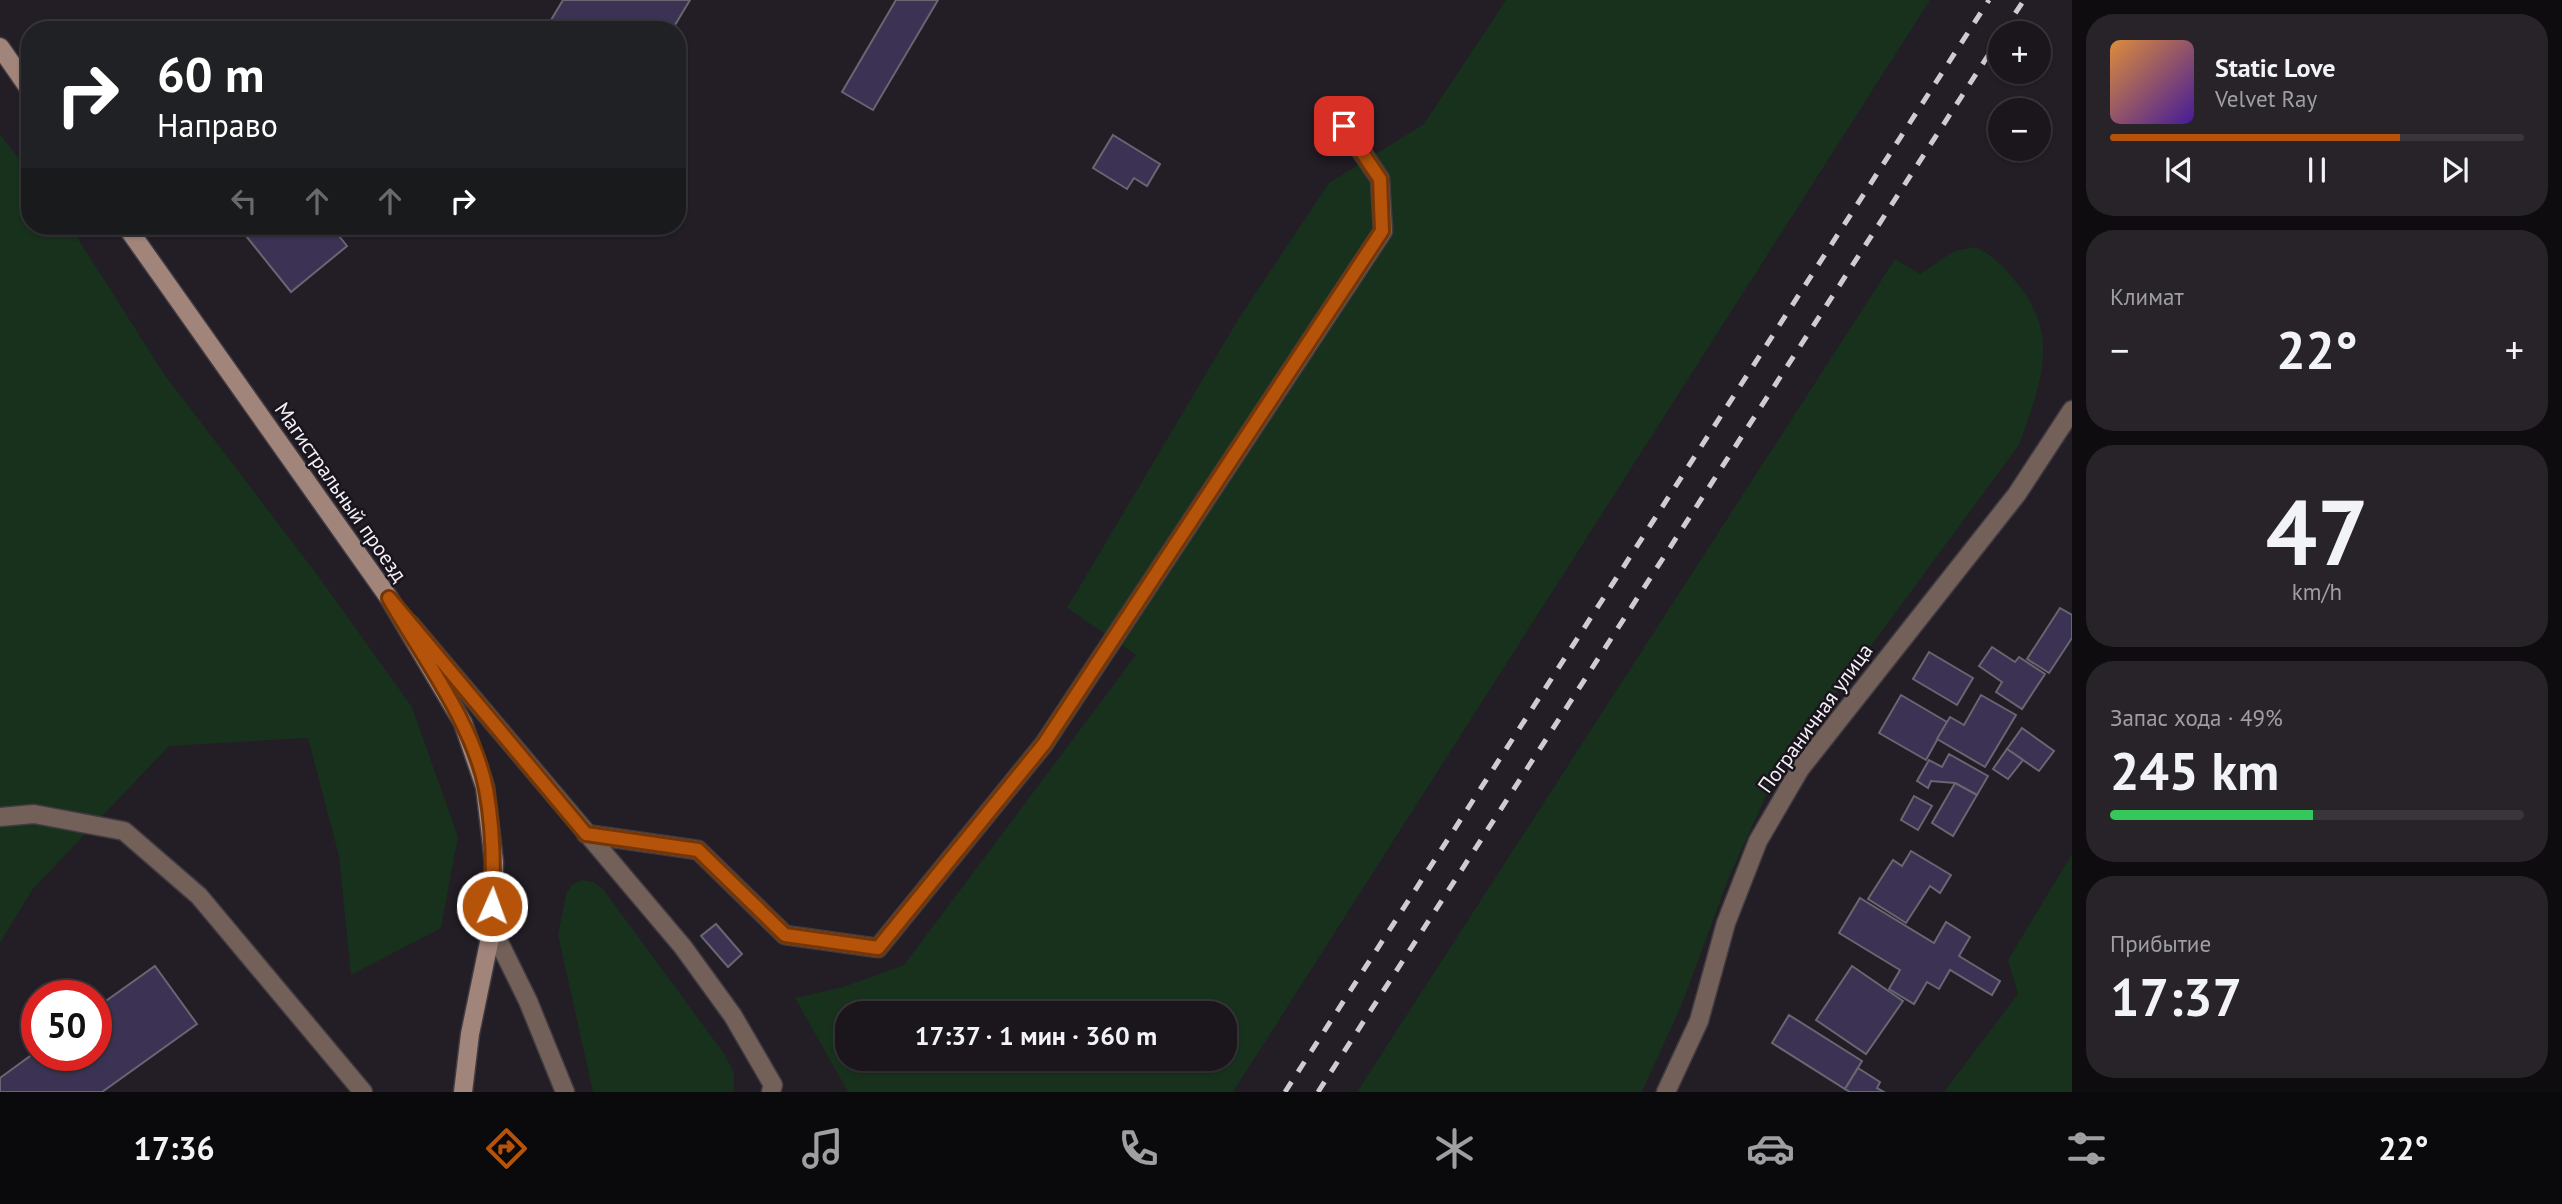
<!DOCTYPE html>
<html lang="ru">
<head>
<meta charset="utf-8">
<style>
  body { margin:0; font-family:"PT Sans",sans-serif; background:#272329; color:#f1f3f6; height:100vh; display:flex; flex-direction:column; font-size:26px; white-space:nowrap }
  * { box-sizing:border-box; margin:0 }
  p { font-size:23px; color:#9f9fa3 }
  .icon { flex:none; width:38px; height:38px; fill:none; stroke:currentColor; stroke-width:2; stroke-linecap:round; stroke-linejoin:round }
  .map { position:relative; flex:1; overflow:hidden }
  .sheet { display:flex; flex-direction:column; gap:14px; padding:14px; background:#0e0c0f; width:490px }
  .sheet>* { flex:none }
  .top-card { position:absolute; left:21px; top:21px; width:665px; height:214px; border-radius:28px; box-shadow:0 2px 5px #0004,0 0 0 2px #38353b; background:#202124; color:#fff; overflow:hidden }
  .controls { position:absolute; left:1988px; top:21px; display:grid; gap:14px }
  .controls a { display:grid; place-items:center; width:63px; height:63px; border-radius:50%; background:#1a161c; box-shadow:0 2px 5px #0004,0 0 0 2px #38353b; font-size:35px }
  .speed { position:absolute; left:21px; top:980px; display:flex; gap:14px; font-size:35px; font-weight:700; text-align:center }
  .speed>* { display:grid; place-content:center; width:91px; height:91px; border-radius:50%; background:#1a161c; box-shadow:0 2px 5px #0004,0 0 0 2px #38353b; line-height:1 }
  .speed .limit { border:10px solid #d22; background:#fff; color:#111 }
  .pin { position:absolute; display:grid; place-items:center; width:60px; height:60px; color:#fff; margin:-30px; border-radius:14px; box-shadow:0 4px 10px #0006 }
  .me { position:absolute; width:77px; margin:-38px; rotate:2deg; stroke-linejoin:round; filter:drop-shadow(0 0 5px #0008) }
  .turn { display:flex; align-items:center; gap:24px; height:147px; padding:0 21px; font-size:32px }
  .turn .icon { width:91px; height:91px; stroke-width:2.5 }
  .turn b { display:block; font-size:49px; line-height:60px }
  .lanes { display:flex; align-items:center; height:66px; padding:0 21px; background:#0003; justify-content:center; gap:35px; direction:ltr }
  .lanes .off { opacity:.35 }
  .big { font-size:52px; font-weight:700; line-height:1.1 }
  .sheet .widget { flex:1; display:flex; flex-direction:column; justify-content:center; gap:10px; min-width:0; padding:0 24px; border-radius:28px; background:#272329 }
  .sheet .dial { align-items:center; gap:0 }
  .dial b { font-size:91px; line-height:1 }
  .song { display:flex; align-items:center; gap:21px }
  .cover { width:84px; height:84px; border-radius:10px; background:linear-gradient(135deg,hsl(30 70% 55%),hsl(260 70% 35%)) }
  .played { height:7px; border-radius:4px; background:linear-gradient(90deg,#b45309 70%,#38353b 70%) }
  .keys { display:flex; justify-content:space-around; direction:ltr }
  .heat { display:flex; justify-content:space-between; align-items:center; font-size:38px; direction:ltr }
  .charge { height:10px; border-radius:5px; background:linear-gradient(90deg,#34c759 49%,#38353b 0) }
  .trip { position:absolute; left:835px; top:1001px; width:402px; height:70px; border-radius:28px; background:#1a161c; box-shadow:0 2px 5px #0004,0 0 0 2px #38353b; font-weight:700; line-height:70px; text-align:center }
  .tab-bar { display:flex; height:112px; justify-content:space-around; align-items:center; background:#0a090b; color:#9f9fa3 }
  .tab-bar .icon { width:49px; height:49px }
  .tab-bar .current { color:#b45309 }
  .tab-bar b { font-size:32px; color:#f1f3f6 }
  main { display:flex; flex:1; min-height:0 }
  .map>svg:first-child { display:block }
  .green { fill:#17311c; fill-rule:evenodd }
  .building { fill:#3c3354; stroke:#686671; stroke-width:2 }
  .lines { fill:none; stroke-linecap:round; stroke-linejoin:round }
  .service-casing { stroke:#403b42; stroke-width:21 }
  .minor-casing { stroke:#403b42; stroke-width:21 }
  .secondary-casing { stroke:#403b42; stroke-width:21 }
  .service { stroke:#726059; stroke-width:18 }
  .minor { stroke:#726059; stroke-width:18 }
  .secondary { stroke:#a1847a; stroke-width:18 }
  .rail { stroke:#cfcbd1; stroke-width:5; stroke-dasharray:12 12; stroke-linecap:butt }
  .route-casing { stroke:#753606; stroke-width:18 }
  .route { stroke:#b45309; stroke-width:12 }
  .labels { text-anchor:middle; dominant-baseline:central; stroke-width:5; stroke-linejoin:round; paint-order:stroke }
  .street-label { font-size:21px; fill:#f4f0f6; stroke:#1a141c }
</style>
</head>
<body>
<main>
<div class="map">
<svg width="2072" height="1092" viewBox="0 0 2072 1092">
  <rect width="100%" height="100%" fill="#231d25"/>
  <!-- green -->
  <g class="green">
    <path d="M1506 0H1930L1233 1092H848L795 998 843 987 904 965 1136 655 1067 608 1239 318 1329 183 1424 124ZM847 1013H1225V1059H847Z"/>
    <path d="M0 134 30 173V226H70L164 374 319 577 412 707 458 837 441 928 351 975 339 856 308 738 169 746 32 890 0 943Z"/>
    <path d="M1975 247C1994 256 2003 266 2016 282 2062 336 2040 385 2019 445L1775 776 1729 877 1682 1004 1642 1092H1357L1895 259 1920 274 1954 251Z"/>
    <path d="M2072 854V1092H1944L2018 994 2008 960Z"/>
    <path d="M582 880 594 882 603 889 725 1055 734 1073V1092H593L558 935 566 894 572 885Z"/>
  </g>
  <!-- building -->
  <g class="building">
    <path d="M563 0H690L672 30H545Z"/>
    <path d="M896 0H938L873 110 842 92Z"/>
    <path d="M1113 135 1160 164 1147 186 1134 178 1127 189 1093 168Z"/>
    <path d="M238 226H331L347 246 291 292Z"/>
    <path d="M2060 608 2072 615V638L2049 673 2027 659Z"/>
    <path d="M1992 647 2015 662 2019 657 2045 674 2022 709 1996 692 2002 682 1979 666Z"/>
    <path d="M1929 652 1973 678 1957 705 1913 679Z"/>
    <path d="M1901 695 1947 722 1926 760 1879 733Z"/>
    <path d="M1981 695 2016 715 1985 767 1937 739 1950 717 1964 725Z"/>
    <path d="M2022 728 2054 751 2039 771 2007 749Z"/>
    <path d="M2007 749 2023 760 2008 779 1993 769Z"/>
    <path d="M1949 754 1988 776 1977 795 1955 783 1931 781 1928 788 1917 781 1929 760 1942 767Z"/>
    <path d="M1955 783 1977 795 1953 836 1932 823Z"/>
    <path d="M1914 796 1932 806 1918 830 1901 820Z"/>
    <path d="M1911 851 1951 875 1940 893 1930 886 1906 923 1868 899 1893 860 1902 866Z"/>
    <path d="M1860 898 1934 943 1946 922 1970 937 1959 956 2000 981 1992 995 1950 970 1939 989 1927 982 1914 1004 1889 989 1900 970 1839 933Z"/>
    <path d="M716 924 742 954 728 967 701 936Z"/>
    <path d="M155 966 197 1024 102 1092H0V1078L37 1051V1055H96V1008Z"/>
    <path d="M1852 966 1903 1001 1866 1054 1816 1020Z"/>
    <path d="M1789 1015 1862 1061 1845 1089 1772 1043Z"/>
    <path d="M1858 1068 1880 1082 1877 1088 1884 1092H1850L1845 1089Z"/>
  </g>
  <g class="lines">
    <!-- service casing -->
    <g class="service-casing">
      <g id="service">
        <path d="M410 624 683 947 733 1016 773 1085 771 1092"/>
        <path d="M0 817 34 814 124 831 199 896 363 1092"/>
        <path d="M586 834 698 850 785 935 878 948 1044 744 1383 231 1380 179 1332 108"/>
        <path d="M492 928 528 1001 565 1092"/>
      </g>
    </g>
    <!-- minor casing -->
    <g class="minor-casing">
      <path id="minor" d="M1666 1092 1699 1021 1726 923 1758 841 1800 769 2017 494 2072 410"/>
    </g>
    <!-- secondary casing -->
    <g class="secondary-casing">
      <g id="secondary">
        <path d="M0 47 30 90"/>
        <path d="M126 226 389 598 463 723 485 787 494 862 492 928 470 1034 463 1092"/>
      </g>
    </g>
    <!-- service -->
    <use href="#service" class="service"/>
    <!-- minor -->
    <use href="#minor" class="minor"/>
    <!-- secondary -->
    <use href="#secondary" class="secondary"/>
    <!-- rail -->
    <g class="rail">
      <path d="M2002 33 2024 0"/>
      <path d="M1285 1092 1989 0"/>
      <path d="M1318 1092 2000 37"/>
    </g>
  </g>
  <g class="lines">
    <!-- route casing -->
    <g class="route-casing">
      <path id="route" d="M492 906C494 867 493 827 486 789 473 723 422 656 389 598L586 834 698 850 785 935 878 948 1044 744 1382 231 1380 179 1344 126"/>
    </g>
    <!-- route -->
    <use href="#route" class="route"/>
  </g>
  <g class="labels">
    <!-- street labels -->
    <g class="street-label">
      <text transform="translate(341 492) rotate(55)">Магистральный проезд</text>
      <text transform="translate(1815 718) rotate(-54)">Пограничная улица</text>
    </g>
  </g>
</svg>
<div class="controls">
<a>+</a>
<a>−</a>
</div>
<div class="speed"><div class="limit">50</div></div>
<div class="pin" style="left:1344px;top:126px;background:#d93025"><svg class="icon" aria-label="arrive" viewBox="0 0 24 24"><path d="M6 21V4h12l-3 4 3 4H6"/></svg></div>
<svg class="me" style="left:492px;top:906px" viewBox="-20 -20 40 40"><circle r="17" fill="#b45309" stroke="#fff" stroke-width="3"/><path d="M0-11L8 9 0 5-8 9z" fill="#fff"/></svg>
<div class="trip">17:37 · 1 мин · 360 m</div>
<div class="top-card">
<div class="turn"><svg class="icon" aria-label="right" viewBox="0 0 24 24"><path d="M7 20v-9h11M14 6l5 5-5 5"/></svg><div><b>60 m</b>Направо</div></div>
<div class="lanes"><svg class="icon off" aria-label="left" viewBox="0 0 24 24"><path d="M17 20v-9H6M10 6l-5 5 5 5"/></svg><svg class="icon off" aria-label="ahead" viewBox="0 0 24 24"><path d="M12 20V5M6 11l6-6 6 6"/></svg><svg class="icon off" aria-label="ahead" viewBox="0 0 24 24"><path d="M12 20V5M6 11l6-6 6 6"/></svg><svg class="icon" aria-label="right" viewBox="0 0 24 24"><path d="M7 20v-9h11M14 6l5 5-5 5"/></svg></div>
</div>
</div>
<section class="sheet">
<div class="widget">
<div class="song"><i class="cover"></i><div><b>Static Love</b><p>Velvet Ray</p></div></div>
<div class="played"></div>
<div class="keys"><svg class="icon" aria-label="previous" viewBox="0 0 24 24"><path d="M18 5L8 12l10 7zM5 5v14"/></svg><svg class="icon" aria-label="pause" viewBox="0 0 24 24"><path d="M8 5v14M16 5v14"/></svg><svg class="icon" aria-label="next" viewBox="0 0 24 24"><path d="M6 5l10 7-10 7zM19 5v14"/></svg></div>
</div>
<div class="widget"><p>Климат</p>
<div class="heat"><a>−</a><b class="big">22°</b><a>+</a></div>
</div>
<div class="widget dial"><b>47</b><p>km/h</p></div>
<div class="widget"><p>Запас хода · 49%</p><b class="big">245 km</b><div class="charge"></div></div>
<div class="widget"><p>Прибытие</p><b class="big">17:37</b></div>
</section>
</main>
<nav class="tab-bar">
<b>17:36</b>
<svg class="icon current" aria-label="directions" viewBox="0 0 24 24"><path d="M12 3l9 9-9 9-9-9zM9 14v-3h6M13 9l2 2-2 2"/></svg>
<svg class="icon" aria-label="music" viewBox="0 0 24 24"><path d="M9 18V5l10-2v13"/><circle cx="6" cy="18" r="3"/><circle cx="16" cy="16" r="3"/></svg>
<svg class="icon" aria-label="phone" viewBox="0 0 24 24"><path d="M5 4h4l2 5-3 2q2 4 5 5l2-3 5 2v4C11 20 4 13 5 4z"/></svg>
<svg class="icon" aria-label="climate" viewBox="0 0 24 24"><path d="M12 3v18M4 7l16 10M4 17L20 7"/></svg>
<svg class="icon" aria-label="car" viewBox="0 0 24 24"><path d="M5 17H2v-5l4-1 3-4h7l3 4 3 1v5h-3M9 17h6M6 11h13"/><circle cx="7" cy="17" r="2"/><circle cx="17" cy="17" r="2"/></svg>
<svg class="icon" aria-label="filters" viewBox="0 0 24 24"><path d="M4 7h16M4 17h16"/><circle cx="9" cy="7" r="2"/><circle cx="15" cy="17" r="2"/></svg>
<b>22°</b>
</nav>
</body>
</html>
